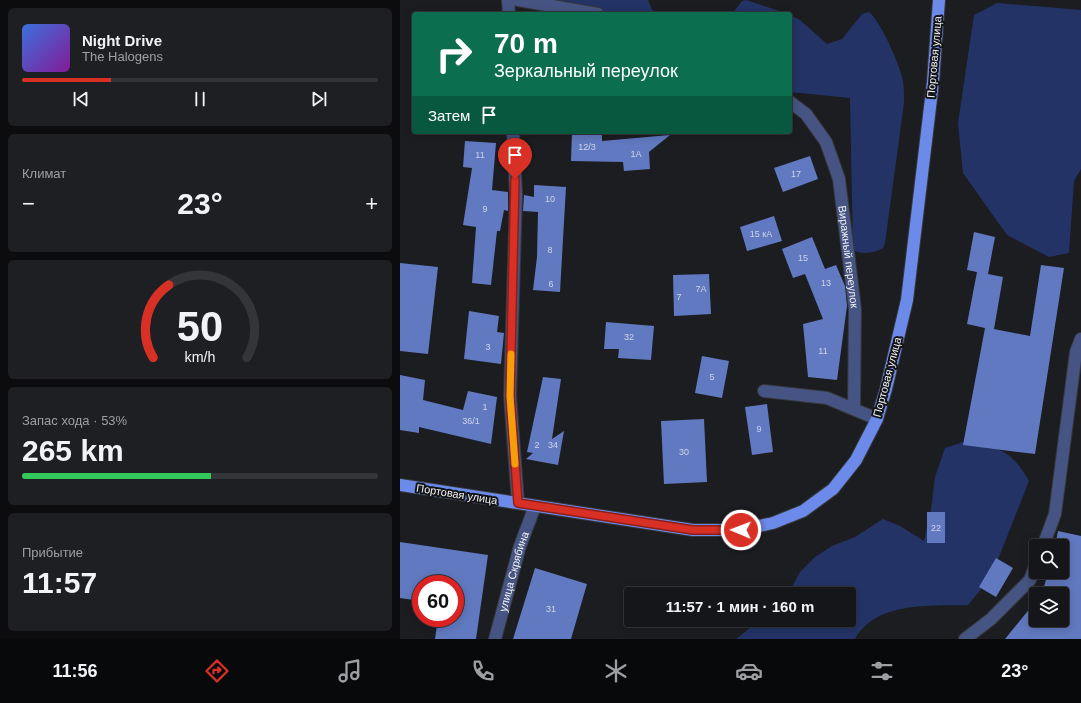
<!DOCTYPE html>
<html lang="ru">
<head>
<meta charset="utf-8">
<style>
  body { margin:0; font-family:Helvetica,sans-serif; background:#1e1f22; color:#f1f3f6; height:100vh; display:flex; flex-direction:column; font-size:15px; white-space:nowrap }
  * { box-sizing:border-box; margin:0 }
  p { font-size:13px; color:#9d9fa2 }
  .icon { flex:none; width:22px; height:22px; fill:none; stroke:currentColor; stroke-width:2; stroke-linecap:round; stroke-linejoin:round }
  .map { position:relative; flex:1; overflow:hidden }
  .side { display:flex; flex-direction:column; gap:8px; padding:8px; background:#0c0c0e; width:400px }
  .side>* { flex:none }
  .guide { position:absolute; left:12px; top:12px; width:380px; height:122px; border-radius:4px; box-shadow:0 2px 10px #0003,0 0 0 1px #343538; background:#0b6e4f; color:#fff; overflow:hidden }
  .buttons { position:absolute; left:629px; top:539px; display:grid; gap:8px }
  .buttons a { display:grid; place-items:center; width:40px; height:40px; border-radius:4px; background:#151619; box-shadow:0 2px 10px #0003,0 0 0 1px #343538; font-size:20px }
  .speed { position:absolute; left:12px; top:575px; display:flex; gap:8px; font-size:20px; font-weight:700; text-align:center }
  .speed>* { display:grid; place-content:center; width:52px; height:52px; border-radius:50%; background:#151619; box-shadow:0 2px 10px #0003,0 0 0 1px #343538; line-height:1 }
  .speed .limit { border:6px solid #d22; background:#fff; color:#111 }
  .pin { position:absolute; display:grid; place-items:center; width:34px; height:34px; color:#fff; margin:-41px -17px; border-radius:50% 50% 50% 0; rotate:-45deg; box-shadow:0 0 4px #0007 }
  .pin .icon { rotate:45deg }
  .me { position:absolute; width:44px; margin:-22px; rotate:271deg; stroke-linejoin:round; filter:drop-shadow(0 0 3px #0008) }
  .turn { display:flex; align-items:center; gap:14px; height:84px; padding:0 16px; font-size:18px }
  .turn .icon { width:52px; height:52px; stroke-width:2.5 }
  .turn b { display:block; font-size:28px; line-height:34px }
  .then { display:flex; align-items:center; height:38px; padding:0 16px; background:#0003; gap:8px; font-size:15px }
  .big { font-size:30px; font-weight:700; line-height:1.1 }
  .side .tile { flex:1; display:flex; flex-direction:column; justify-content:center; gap:6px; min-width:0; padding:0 14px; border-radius:6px; background:#1e1f22 }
  .side .dial { align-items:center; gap:0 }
  .dial svg { height:104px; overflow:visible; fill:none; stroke:#343538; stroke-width:7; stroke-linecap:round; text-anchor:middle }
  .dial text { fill:#f1f3f6; stroke:none }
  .song { display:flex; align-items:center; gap:12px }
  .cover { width:48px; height:48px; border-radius:6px; background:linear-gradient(135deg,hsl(220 70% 55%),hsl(290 70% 35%)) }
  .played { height:4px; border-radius:2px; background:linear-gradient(90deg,#d93025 25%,#343538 25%) }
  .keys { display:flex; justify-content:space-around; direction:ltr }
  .heat { display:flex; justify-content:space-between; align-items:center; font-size:22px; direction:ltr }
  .charge { height:6px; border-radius:3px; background:linear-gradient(90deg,#34c759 53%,#343538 0) }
  .trip { position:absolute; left:224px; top:587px; width:232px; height:40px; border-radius:4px; background:#151619; box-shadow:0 2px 10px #0003,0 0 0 1px #343538; font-weight:700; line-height:40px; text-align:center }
  .dock { display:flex; height:64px; justify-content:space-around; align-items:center; background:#08090a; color:#9d9fa2 }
  .dock .icon { width:28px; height:28px }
  .dock .active { color:#d93025 }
  .dock b { font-size:18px; color:#f1f3f6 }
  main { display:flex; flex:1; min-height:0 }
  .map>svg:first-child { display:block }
  .green { fill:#243366 }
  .building { fill:#6179c0 }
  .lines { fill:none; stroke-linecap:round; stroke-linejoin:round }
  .minor-casing { stroke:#36373b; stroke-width:14 }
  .major-casing { stroke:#36373b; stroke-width:14 }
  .minor { stroke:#455482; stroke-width:12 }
  .major { stroke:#6b8ae9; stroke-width:12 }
  .route-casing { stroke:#8d1f18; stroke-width:10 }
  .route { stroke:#d93025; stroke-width:7 }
  .slow { stroke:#f59e0b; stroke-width:7 }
  .labels { text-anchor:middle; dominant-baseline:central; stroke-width:4; stroke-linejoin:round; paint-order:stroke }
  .number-label { font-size:9px; fill:#ced4e8 }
  .street-label { font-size:11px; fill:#f2f3f6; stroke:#131417 }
</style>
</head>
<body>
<main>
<section class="side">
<div class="tile">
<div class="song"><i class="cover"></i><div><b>Night Drive</b><p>The Halogens</p></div></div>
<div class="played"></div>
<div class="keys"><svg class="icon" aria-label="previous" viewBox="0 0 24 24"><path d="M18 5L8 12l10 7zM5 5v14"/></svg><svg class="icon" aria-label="pause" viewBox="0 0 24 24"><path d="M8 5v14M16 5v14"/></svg><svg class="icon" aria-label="next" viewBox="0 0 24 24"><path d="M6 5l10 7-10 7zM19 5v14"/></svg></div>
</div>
<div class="tile"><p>Климат</p>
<div class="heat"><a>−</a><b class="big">23°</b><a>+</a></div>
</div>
<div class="tile dial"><svg viewBox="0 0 100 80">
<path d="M14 69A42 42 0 1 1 86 69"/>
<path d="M14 69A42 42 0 0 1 26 13" stroke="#d93025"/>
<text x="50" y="56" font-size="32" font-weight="700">50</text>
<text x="50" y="72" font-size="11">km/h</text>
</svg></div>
<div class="tile"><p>Запас хода · 53%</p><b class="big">265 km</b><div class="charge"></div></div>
<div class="tile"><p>Прибытие</p><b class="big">11:57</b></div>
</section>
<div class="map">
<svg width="681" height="639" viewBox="0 0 681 639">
  <rect width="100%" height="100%" fill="#1c1d21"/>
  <!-- green -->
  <g class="green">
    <path d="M145 0H248L252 10 263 14H218Z"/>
    <path d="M346 0 385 13 387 14H332L342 1Z"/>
    <path d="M597 3 681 10V169L674 181 669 253 649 257 607 235 563 173 558 123 574 15Z"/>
    <path d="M469 12C480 20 501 67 503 81 504 88 504 96 504 103L485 243 483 248C475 253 462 255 453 250L450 98 390 92V15L400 20 427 44 442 39 462 14Z"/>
    <path d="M569 440C602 450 611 450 629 481L591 577 568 605C531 606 476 601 455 639H336L360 620H449V594H388L400 572 415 557 432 546 455 537 483 519 500 526 524 541 531 510 535 477 545 448Z"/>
  </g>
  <!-- building -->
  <g class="building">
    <path d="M172 132H202V141L270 135 249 152 250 169 224 171 223 162 171 161Z"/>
    <path d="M65 141 96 143 92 190 108 192V211L104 210 100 231H97L91 285 72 283 76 227 63 225 72 168 63 167Z"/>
    <path d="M410 156 418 179 383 192 374 168Z"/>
    <path d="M134 185 166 187 160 292 133 290 137 257 138 212 123 211 124 195 134 197Z"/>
    <path d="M374 216 382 241 347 251 340 227Z"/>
    <path d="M574 232 595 237 588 274 603 277 594 329 630 336 641 265 664 268 635 454 563 445 585 328 567 324 577 272 567 270Z"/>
    <path d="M412 237 425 269 436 265 445 286 447 306 437 380 408 377 403 324 423 319 405 274 393 278 382 249Z"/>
    <path d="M0 263 38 267 28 354 0 351Z"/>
    <path d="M309 274 311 314 274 316 273 275Z"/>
    <path d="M69 311 99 316 97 332 104 333 101 364 64 359Z"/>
    <path d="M206 322 254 326 251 360 218 358 219 349H204Z"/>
    <path d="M302 356 329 361 322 398 295 393Z"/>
    <path d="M0 375 25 380 23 400 63 410 68 391 97 397 91 444 19 427V433L0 430Z"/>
    <path d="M143 377 161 379 152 439 164 431 158 465 126 459 133 453 127 452Z"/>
    <path d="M367 404 373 452 352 455 345 407Z"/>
    <path d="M304 419 307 482 264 484 261 421Z"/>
    <rect x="527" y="512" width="18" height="31"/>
    <path d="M658 531 681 536V639H605L636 601V620H662V594H642L648 572H662V546H655Z"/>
    <path d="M0 542 88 555 76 639H35L38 618H55V584H21V601L0 598Z"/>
    <path d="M596 558 613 568 596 597 579 587Z"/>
    <path d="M135 568 187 584 171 639H113Z"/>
  </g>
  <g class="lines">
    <!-- minor casing -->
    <g class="minor-casing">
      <g id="minor">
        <path d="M108 0 109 14"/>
        <path d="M118 0 198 14"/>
        <path id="s1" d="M390 102 406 114 426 142 439 179 455 309 454 409"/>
        <path d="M113 132 116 195 110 396 118 503"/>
        <path d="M364 391 427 398 477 419"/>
        <path d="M643 546 655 514 676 352 681 339"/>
        <path id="s2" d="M95 639 120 546 135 506"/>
        <path d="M565 639 591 619 630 580 636 563"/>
      </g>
    </g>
    <!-- major casing -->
    <g class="major-casing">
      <path id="major" d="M0 485 293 530H341L373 523 403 511 433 489 456 460 477 419 486 389 507 300 533 82 539 0"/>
    </g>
    <!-- minor -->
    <use href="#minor" class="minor"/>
    <!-- major -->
    <use href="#major" class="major"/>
  </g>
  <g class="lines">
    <!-- route casing -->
    <g class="route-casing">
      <path id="route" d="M115 179 110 396 118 503 293 530H341"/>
    </g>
    <!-- route -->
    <use href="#route" class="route"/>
    <!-- slow -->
    <path class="slow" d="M111 354 110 396 115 464"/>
  </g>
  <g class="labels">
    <!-- number labels -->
    <g class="number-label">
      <text x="187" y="147">12/3</text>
      <text x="236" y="154">1А</text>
      <text x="80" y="155">11</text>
      <text x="396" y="174">17</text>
      <text x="150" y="199">10</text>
      <text x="85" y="209">9</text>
      <text x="361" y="234">15 кА</text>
      <text x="150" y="250">8</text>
      <text x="403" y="258">15</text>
      <text x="426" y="283">13</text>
      <text x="151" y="284">6</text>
      <text x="301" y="289">7А</text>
      <text x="279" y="297">7</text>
      <text x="229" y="337">32</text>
      <text x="88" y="347">3</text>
      <text x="423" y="351">11</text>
      <text x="312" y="377">5</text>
      <text x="85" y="407">1</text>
      <text x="71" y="421">36/1</text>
      <text x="359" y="429">9</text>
      <text x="137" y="445">2</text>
      <text x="153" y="445">34</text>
      <text x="284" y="452">30</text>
      <text x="536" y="528">22</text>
      <text x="151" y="609">31</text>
    </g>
    <!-- street labels -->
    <g class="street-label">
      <text transform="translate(534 57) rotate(-85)">Портовая улица</text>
      <text stroke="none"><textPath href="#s1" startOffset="172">Виражный переулок</textPath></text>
      <text transform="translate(487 377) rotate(-75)">Портовая улица</text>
      <text transform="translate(57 494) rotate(9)">Портовая улица</text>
      <text stroke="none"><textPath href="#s2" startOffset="70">улица Скрябина</textPath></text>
    </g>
  </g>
</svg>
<div class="buttons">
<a><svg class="icon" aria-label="search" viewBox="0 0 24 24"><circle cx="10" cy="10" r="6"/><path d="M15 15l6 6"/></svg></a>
<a><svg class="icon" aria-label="layers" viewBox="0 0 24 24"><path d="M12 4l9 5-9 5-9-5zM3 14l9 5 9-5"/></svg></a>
</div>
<div class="speed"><div class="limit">60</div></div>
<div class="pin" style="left:115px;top:179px;background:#d93025"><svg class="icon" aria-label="arrive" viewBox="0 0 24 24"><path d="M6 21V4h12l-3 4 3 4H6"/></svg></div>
<svg class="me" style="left:341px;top:530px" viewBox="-20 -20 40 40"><circle r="17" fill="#d93025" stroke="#fff" stroke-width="3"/><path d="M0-11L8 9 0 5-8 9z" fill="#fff"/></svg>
<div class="trip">11:57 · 1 мин · 160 m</div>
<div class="guide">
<div class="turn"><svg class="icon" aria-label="right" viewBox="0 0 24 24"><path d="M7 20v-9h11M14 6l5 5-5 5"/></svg><div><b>70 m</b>Зеркальный переулок</div></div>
<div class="then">Затем<svg class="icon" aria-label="arrive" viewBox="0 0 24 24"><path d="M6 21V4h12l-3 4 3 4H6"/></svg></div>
</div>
</div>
</main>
<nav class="dock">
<b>11:56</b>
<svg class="icon active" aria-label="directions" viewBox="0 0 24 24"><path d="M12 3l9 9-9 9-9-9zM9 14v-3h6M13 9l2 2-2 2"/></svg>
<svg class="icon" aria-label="music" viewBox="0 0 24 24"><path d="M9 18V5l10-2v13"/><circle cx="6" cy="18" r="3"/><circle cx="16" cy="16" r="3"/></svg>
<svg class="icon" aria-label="phone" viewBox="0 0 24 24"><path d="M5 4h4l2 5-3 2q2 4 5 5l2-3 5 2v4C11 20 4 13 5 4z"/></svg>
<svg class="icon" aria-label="climate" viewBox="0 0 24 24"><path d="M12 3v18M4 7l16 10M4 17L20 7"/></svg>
<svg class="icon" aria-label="car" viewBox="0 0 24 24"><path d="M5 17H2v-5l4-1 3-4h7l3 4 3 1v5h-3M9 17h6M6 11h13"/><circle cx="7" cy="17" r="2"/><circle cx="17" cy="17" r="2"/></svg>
<svg class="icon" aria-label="filters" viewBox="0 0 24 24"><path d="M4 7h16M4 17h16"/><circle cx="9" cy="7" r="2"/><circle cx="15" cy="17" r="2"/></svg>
<b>23°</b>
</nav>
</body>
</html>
